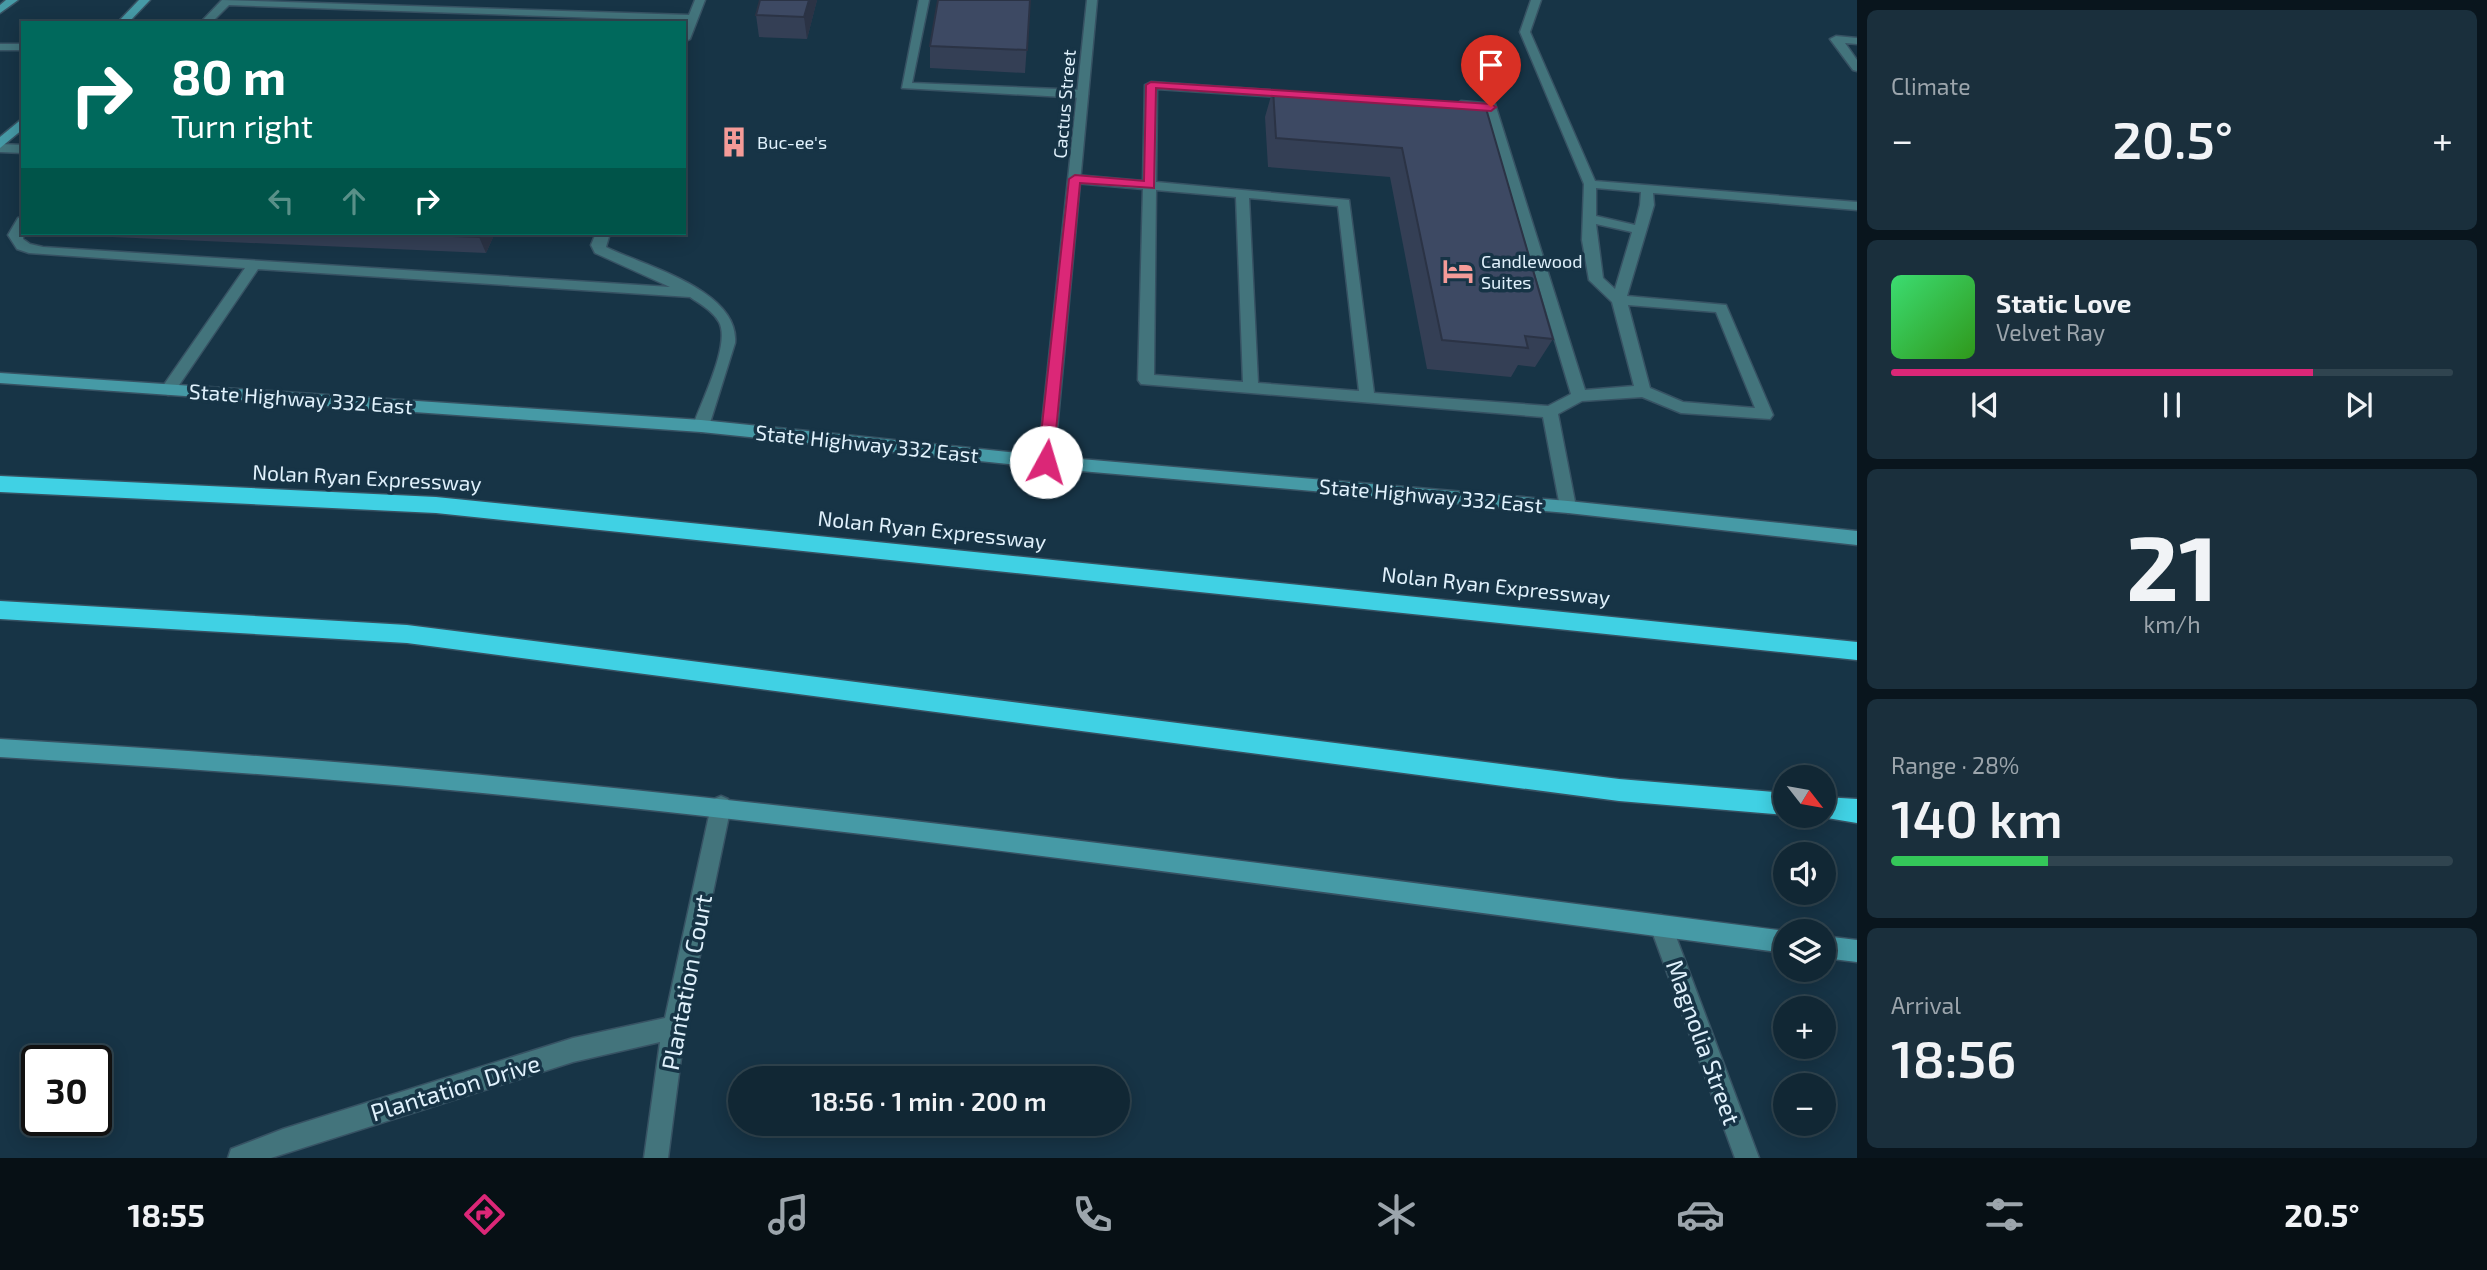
<!DOCTYPE html>
<html lang="en">
<head>
<meta charset="utf-8">
<style>
  body { margin:0; font-family:"Exo 2",sans-serif; background:#1a2f3c; color:#f1f3f6; height:100vh; display:flex; flex-direction:column; font-size:26px; white-space:nowrap }
  * { box-sizing:border-box; margin:0 }
  p { font-size:23px; color:#9ca5ac }
  .icon { flex:none; width:38px; height:38px; fill:none; stroke:currentColor; stroke-width:2; stroke-linecap:round; stroke-linejoin:round }
  .map { position:relative; flex:1; overflow:hidden }
  .sheet { display:flex; flex-direction:column; gap:10px; padding:10px; background:#09151d; width:630px }
  .sheet>* { flex:none }
  .hud { position:absolute; left:21px; top:21px; width:665px; height:214px; border-radius:0px; box-shadow:0 4px 18px #0003,0 0 0 2px #30444f; background:#00695c; color:#fff; overflow:hidden }
  .needle { width:46px; rotate:121deg }
  .controls { position:absolute; left:1773px; top:765px; display:grid; gap:14px }
  .controls a { display:grid; place-items:center; width:63px; height:63px; border-radius:50%; background:#112734; box-shadow:0 4px 18px #0003,0 0 0 2px #30444f; font-size:35px }
  .speed { position:absolute; left:21px; top:1045px; display:flex; gap:14px; font-size:35px; font-weight:700; text-align:center }
  .speed>* { display:grid; place-content:center; width:91px; height:91px; border-radius:50%; background:#112734; box-shadow:0 4px 18px #0003,0 0 0 2px #30444f; line-height:1 }
  .speed .limit { border:4px solid #111; border-radius:10px; background:#fff; color:#111 }
  .pin { position:absolute; display:grid; place-items:center; width:60px; height:60px; color:#fff; margin:-72px -30px; border-radius:50% 50% 50% 0; rotate:-45deg; box-shadow:0 0 7px #0007 }
  .pin .icon { rotate:45deg }
  .me { position:absolute; width:77px; margin:-38px; rotate:6deg; stroke-linejoin:round; filter:drop-shadow(0 0 5px #0008) }
  .turn { display:flex; align-items:center; gap:24px; height:147px; padding:0 35px; font-size:32px }
  .turn .icon { width:91px; height:91px; stroke-width:2.5 }
  .turn b { display:block; font-size:49px; line-height:60px }
  .lanes { display:flex; align-items:center; height:66px; padding:0 35px; background:#0003; justify-content:center; gap:35px; direction:ltr }
  .lanes .off { opacity:.35 }
  .big { font-size:52px; font-weight:600; line-height:1.1 }
  .sheet .card { flex:1; display:flex; flex-direction:column; justify-content:center; gap:10px; min-width:0; padding:0 24px; border-radius:10px; background:#1a2f3c }
  .sheet .dial { align-items:center; gap:0 }
  .dial b { font-size:91px; line-height:1 }
  .song { display:flex; align-items:center; gap:21px }
  .cover { width:84px; height:84px; border-radius:10px; background:linear-gradient(135deg,hsl(140 70% 55%),hsl(110 70% 35%)) }
  .played { height:7px; border-radius:4px; background:linear-gradient(90deg,#db2777 75%,#30444f 75%) }
  .keys { display:flex; justify-content:space-around; direction:ltr }
  .heat { display:flex; justify-content:space-between; align-items:center; font-size:38px; direction:ltr }
  .charge { height:10px; border-radius:5px; background:linear-gradient(90deg,#34c759 28%,#30444f 0) }
  .trip { position:absolute; left:728px; top:1066px; width:402px; height:70px; border-radius:35px; background:#112734; box-shadow:0 4px 18px #0003,0 0 0 2px #30444f; font-weight:600; line-height:70px; text-align:center }
  .tabs { display:flex; height:112px; justify-content:space-around; align-items:center; background:#071015; color:#9ca5ac }
  .tabs .icon { width:49px; height:49px }
  .tabs .selected { color:#db2777 }
  .tabs b { font-size:32px; color:#f1f3f6 }
  main { display:flex; flex:1; min-height:0 }
  .map>svg:first-child { display:block }
  .lines { fill:none; stroke-linecap:round; stroke-linejoin:round }
  .lane-casing { stroke:#375263; stroke-width:3 }
  .street-casing { stroke:#375263; stroke-width:3 }
  .secondary-casing { stroke:#375263; stroke-width:3 }
  .highway-casing { stroke:#375263; stroke-width:3 }
  .lane { fill:#43747c; fill-rule:evenodd }
  .street { fill:#43747c; fill-rule:evenodd }
  .secondary { fill:#469aa6; fill-rule:evenodd }
  .highway { fill:#40d1e4; fill-rule:evenodd }
  .wall { fill:#343f55 }
  .shaded-wall { fill:#2b3345 }
  .building { fill:#3d4963; stroke:#2b3345; stroke-width:2 }
  .route { fill:#db2777; stroke:#8e194d; stroke-width:2 }
  .labels { text-anchor:middle; dominant-baseline:central; stroke-width:7; stroke-linejoin:round; paint-order:stroke }
  .far-street-label { font-size:18px; fill:#e0f1fc; stroke:#173446 }
  .far-poi-label { font-size:18px; fill:#e0f1fc; stroke:#173446; text-anchor:start }
  .street-label { font-size:21px; fill:#e0f1fc; stroke:#173446 }
  .near-street-label { font-size:24px; fill:#e0f1fc; stroke:#173446 }
</style>
</head>
<body>
<main>
<div class="map">
<svg width="1857" height="1158" viewBox="0 0 1857 1158">
  <rect width="100%" height="100%" fill="#173446"/>
  <g class="lines">
    <!-- lane casing -->
    <g class="lane-casing">
      <g id="lane">
        <path d="M222 0 689 15 695 0H705L690 39 684 42 686 21 229 5 211 23H200Z"/>
        <path d="M919 0H929L912 83 1082 90 1088 94 1082 98 902 88Z"/>
        <path d="M1531 0H1541L1530 32 1595 181 1857 202V210L1653 193 1654 205 1627 296 1726 305 1773 415 1770 419 1681 413 1642 397 1582 401 1558 414 1576 507 1568 513 1560 507 1543 417 1141 384 1138 380 1143 189 1075 183 1069 179 1075 175 1143 181 1145 85 1151 82 1297 92V96L1293 98 1157 89 1156 182 1349 200 1374 393 1548 406 1571 394 1486 110 1461 109 1455 105 1461 101 1495 104 1585 390 1634 386 1612 302 1589 280 1582 240 1584 184 1520 32ZM1596 188 1641 192 1640 205 1635 225 1596 216ZM1156 190 1236 197 1243 382 1154 375ZM1249 198 1338 206 1359 391 1258 383ZM1596 224 1632 232 1615 289 1603 278ZM1628 305 1716 312 1755 408 1683 402 1650 388Z"/>
        <path d="M1836 36 1857 38V44L1845 43 1857 60V71L1853 70 1830 39Z"/>
        <rect x="0" y="44" width="23" height="6"/>
        <path d="M0 144 23 145V153L0 152Z"/>
        <path d="M23 217V239L30 244 43 247 670 287 595 253 591 245 596 233H610L606 247C644 266 740 290 735 343L709 426 701 432 693 426C701 402 731 344 719 322 713 311 700 304 690 297L258 269 173 394 168 395 160 390 163 386 245 268 29 253 17 249 8 235 18 218Z"/>
      </g>
    </g>
    <!-- street casing -->
    <g class="street-casing">
      <g id="street">
        <path d="M1087 0H1097L1054 462 1046 468 1038 462Z"/>
        <path d="M721 796 728 799 731 806 685 1027 668 1158H644L660 1042 573 1062 271 1158H228L231 1149 283 1129 573 1038 665 1018 711 806 714 799Z"/>
        <path d="M1661 915 1669 918 1759 1158H1735L1650 926 1653 918Z"/>
      </g>
    </g>
    <!-- secondary casing -->
    <g class="secondary-casing">
      <g id="secondary">
        <path d="M6 0H18L0 13V5Z"/>
        <path d="M139 0H150L128 23H117Z"/>
        <path d="M23 118V129L0 148V137Z"/>
        <path d="M0 373 701 420 1046 456 1568 501 1857 531V545L1568 513 1046 468 701 432 0 383Z"/>
        <path d="M0 739C150 748 300 758 450 772 896 813 1341 874 1785 931V953C1341 895 896 832 450 790 300 776 150 766 0 757Z"/>
        <path d="M1824 936 1857 940V962L1824 958Z"/>
      </g>
    </g>
    <!-- highway casing -->
    <g class="highway-casing">
      <g id="highway">
        <path d="M0 476 436 497 1857 642V660L436 513 0 492Z"/>
        <path d="M0 601 407 625 1619 779 1785 793V815L1619 801 407 643 0 619Z"/>
        <path d="M1824 797 1857 799V823L1815 816H1824Z"/>
      </g>
    </g>
    <!-- lane -->
    <use href="#lane" class="lane"/>
    <!-- street -->
    <use href="#street" class="street"/>
    <!-- secondary -->
    <use href="#secondary" class="secondary"/>
    <!-- highway -->
    <use href="#highway" class="highway"/>
  </g>
  <!-- wall -->
  <g class="wall">
    <path d="M817 0 807 39 759 37 756 15Z"/>
    <path d="M1030 0 1025 73 930 68V46Z"/>
    <path d="M1273 89 1485 105 1553 339 1535 367 1518 365 1511 377 1427 369 1390 177 1268 167 1265 117Z"/>
    <path d="M65 233H495L486 253 66 235Z"/>
  </g>
  <!-- shaded-wall -->
  <g class="shaded-wall">
    <path d="M809 0H817L807 39 804 17Z"/>
    <path d="M481 233H495L486 253 479 237Z"/>
  </g>
  <!-- building -->
  <g class="building">
    <path d="M760 0H809L804 17 756 15Z"/>
    <path d="M938 0H1030L1027 50 930 46Z"/>
    <path d="M1273 89 1485 105 1553 339 1525 336 1528 348 1442 340 1402 148 1276 138Z"/>
    <path d="M374 233H481L479 237Z"/>
  </g>
  <!-- route -->
  <path class="route" d="M1151 82 1491 104 1496 107 1491 111 1156 88 1154 188 1080 183 1053 462 1046 467 1038 462 1069 179 1075 175 1144 181 1146 85Z"/>
  <!-- icons -->
  <defs>
    <g id="building-bare" transform="scale(2.415)"><path d="M-4-6H4V6H1V3H-1V6H-4ZM-2.5-4.3h1.7v1.8h-1.7ZM.8-4.3h1.7v1.8H.8ZM-2.5-1h1.7V.8h-1.7ZM.8-1h1.7V.8H.8Z" fill="#f59b98" stroke="#173446" stroke-width="2.5" paint-order="stroke"/></g>
    <g id="hotel-bare" transform="scale(2.415)"><path d="M-6-4.5h1.5V1H6V5H4.5V3h-9V5H-6ZM-4 0a1.8 1.8 0 1 1 3.6 0ZM.5 0V-2.5h3Q6-2.5 6 0Z" fill="#f59b98" stroke="#173446" stroke-width="2.5" paint-order="stroke"/></g>
  </defs>
  <g fill-rule="evenodd">
    <use href="#building-bare" x="734" y="142"/>
    <use href="#hotel-bare" x="1458" y="271"/>
  </g>
  <g class="labels">
    <!-- far-street labels -->
    <g class="far-street-label">
      <text transform="translate(1064 104) rotate(-85)">Cactus Street</text>
    </g>
    <!-- far-poi labels -->
    <g class="far-poi-label">
      <text x="757" y="142">Buc-ee's</text>
      <text x="1481" y="261">Candlewood<tspan x="1481" dy="21">Suites</tspan></text>
    </g>
    <!-- street labels -->
    <g class="street-label">
      <text transform="translate(301 398) rotate(4)">State Highway 332 East</text>
      <text transform="translate(867 443) rotate(6)">State Highway 332 East</text>
      <text transform="translate(367 477) rotate(3)">Nolan Ryan Expressway</text>
      <text transform="translate(1431 495) rotate(5)">State Highway 332 East</text>
      <text transform="translate(932 529) rotate(6)">Nolan Ryan Expressway</text>
      <text transform="translate(1496 585) rotate(6)">Nolan Ryan Expressway</text>
    </g>
    <!-- near-street labels -->
    <g class="near-street-label">
      <text transform="translate(686 982) rotate(-79)">Plantation Court</text>
      <text transform="translate(1704 1042) rotate(70)">Magnolia Street</text>
      <text transform="translate(455 1087) rotate(-17)">Plantation Drive</text>
    </g>
  </g>
</svg>
<div class="controls">
<a><svg class="needle" viewBox="-14 -14 28 28"><path d="M0-13l5 13h-10z" fill="#e53935"/><path d="M0 13l5-13h-10z" fill="#9ca5ac"/></svg></a>
<a><svg class="icon" aria-label="sound" viewBox="0 0 24 24"><path d="M4 9h4l5-4v14l-5-4H4zM17 9q2 3 0 6"/></svg></a>
<a><svg class="icon" aria-label="layers" viewBox="0 0 24 24"><path d="M12 4l9 5-9 5-9-5zM3 14l9 5 9-5"/></svg></a>
<a>+</a>
<a>−</a>
</div>
<div class="speed"><div class="limit">30</div></div>
<div class="pin" style="left:1491px;top:107px;background:#d93025"><svg class="icon" aria-label="arrive" viewBox="0 0 24 24"><path d="M6 21V4h12l-3 4 3 4H6"/></svg></div>
<svg class="me" style="left:1046px;top:462px" viewBox="-20 -20 40 40"><circle r="19" fill="#fff"/><path d="M0-13L10 11 0 6-10 11z" fill="#db2777"/></svg>
<div class="trip">18:56 · 1 min · 200 m</div>
<div class="hud">
<div class="turn"><svg class="icon" aria-label="right" viewBox="0 0 24 24"><path d="M7 20v-9h11M14 6l5 5-5 5"/></svg><div><b>80 m</b>Turn right</div></div>
<div class="lanes"><svg class="icon off" aria-label="left" viewBox="0 0 24 24"><path d="M17 20v-9H6M10 6l-5 5 5 5"/></svg><svg class="icon off" aria-label="ahead" viewBox="0 0 24 24"><path d="M12 20V5M6 11l6-6 6 6"/></svg><svg class="icon" aria-label="right" viewBox="0 0 24 24"><path d="M7 20v-9h11M14 6l5 5-5 5"/></svg></div>
</div>
</div>
<section class="sheet">
<div class="card"><p>Climate</p>
<div class="heat"><a>−</a><b class="big">20.5°</b><a>+</a></div>
</div>
<div class="card">
<div class="song"><i class="cover"></i><div><b>Static Love</b><p>Velvet Ray</p></div></div>
<div class="played"></div>
<div class="keys"><svg class="icon" aria-label="previous" viewBox="0 0 24 24"><path d="M18 5L8 12l10 7zM5 5v14"/></svg><svg class="icon" aria-label="pause" viewBox="0 0 24 24"><path d="M8 5v14M16 5v14"/></svg><svg class="icon" aria-label="next" viewBox="0 0 24 24"><path d="M6 5l10 7-10 7zM19 5v14"/></svg></div>
</div>
<div class="card dial"><b>21</b><p>km/h</p></div>
<div class="card"><p>Range · 28%</p><b class="big">140 km</b><div class="charge"></div></div>
<div class="card"><p>Arrival</p><b class="big">18:56</b></div>
</section>
</main>
<nav class="tabs">
<b>18:55</b>
<svg class="icon selected" aria-label="directions" viewBox="0 0 24 24"><path d="M12 3l9 9-9 9-9-9zM9 14v-3h6M13 9l2 2-2 2"/></svg>
<svg class="icon" aria-label="music" viewBox="0 0 24 24"><path d="M9 18V5l10-2v13"/><circle cx="6" cy="18" r="3"/><circle cx="16" cy="16" r="3"/></svg>
<svg class="icon" aria-label="phone" viewBox="0 0 24 24"><path d="M5 4h4l2 5-3 2q2 4 5 5l2-3 5 2v4C11 20 4 13 5 4z"/></svg>
<svg class="icon" aria-label="climate" viewBox="0 0 24 24"><path d="M12 3v18M4 7l16 10M4 17L20 7"/></svg>
<svg class="icon" aria-label="car" viewBox="0 0 24 24"><path d="M5 17H2v-5l4-1 3-4h7l3 4 3 1v5h-3M9 17h6M6 11h13"/><circle cx="7" cy="17" r="2"/><circle cx="17" cy="17" r="2"/></svg>
<svg class="icon" aria-label="filters" viewBox="0 0 24 24"><path d="M4 7h16M4 17h16"/><circle cx="9" cy="7" r="2"/><circle cx="15" cy="17" r="2"/></svg>
<b>20.5°</b>
</nav>
</body>
</html>
